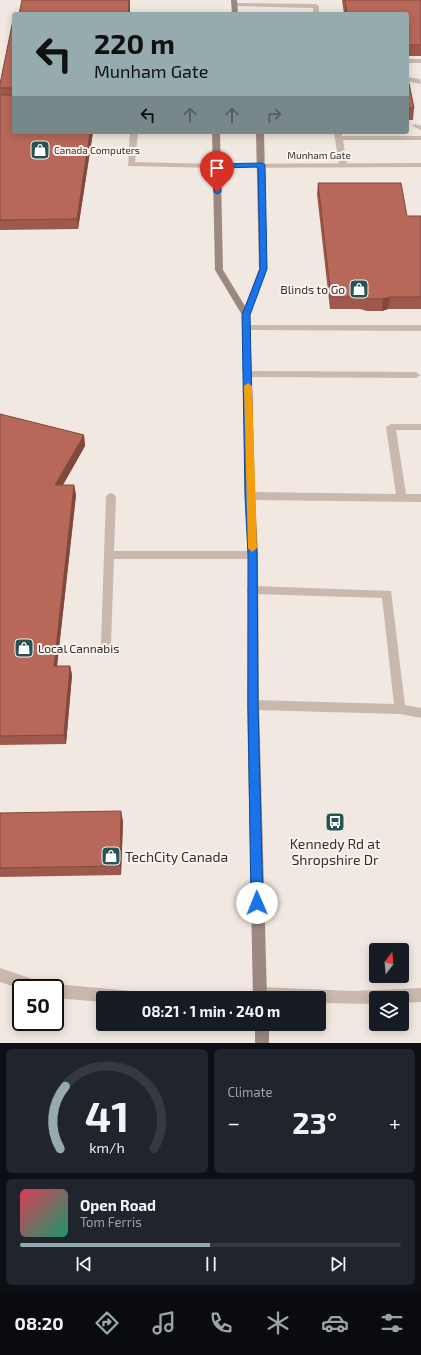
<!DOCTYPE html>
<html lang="en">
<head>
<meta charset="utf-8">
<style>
  body { margin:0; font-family:"Exo 2",sans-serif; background:#20242c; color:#f1f3f6; height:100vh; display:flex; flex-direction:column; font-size:15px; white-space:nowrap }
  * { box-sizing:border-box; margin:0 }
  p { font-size:13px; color:#9ea1a6 }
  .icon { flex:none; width:22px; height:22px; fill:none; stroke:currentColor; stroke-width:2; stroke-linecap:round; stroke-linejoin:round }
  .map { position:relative; height:1043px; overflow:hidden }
  .drawer { display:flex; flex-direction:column; gap:6px; padding:6px; background:#0d0f14; flex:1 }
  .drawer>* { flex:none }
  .banner { position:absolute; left:12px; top:12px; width:397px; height:122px; border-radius:4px; box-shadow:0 2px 10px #0003; background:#96abad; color:#111; overflow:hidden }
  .needle { width:26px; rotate:16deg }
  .tools { position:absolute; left:369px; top:943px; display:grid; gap:8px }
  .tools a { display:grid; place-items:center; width:40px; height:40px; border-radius:4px; background:#171b24; box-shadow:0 2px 10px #0003; font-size:20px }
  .speed { position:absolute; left:12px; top:979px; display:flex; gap:8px; font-size:20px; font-weight:700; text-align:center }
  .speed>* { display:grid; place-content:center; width:52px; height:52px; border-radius:50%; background:#171b24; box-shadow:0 2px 10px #0003; line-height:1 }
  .speed .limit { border:2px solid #111; border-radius:6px; background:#fff; color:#111 }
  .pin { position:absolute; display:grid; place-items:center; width:34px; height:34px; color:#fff; margin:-41px -17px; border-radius:50% 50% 50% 0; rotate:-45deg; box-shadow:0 0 4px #0007 }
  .pin .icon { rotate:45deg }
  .me { position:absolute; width:44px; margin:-22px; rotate:359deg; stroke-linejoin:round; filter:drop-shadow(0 0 3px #0008) }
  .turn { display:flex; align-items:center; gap:14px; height:84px; padding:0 16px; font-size:18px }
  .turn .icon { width:52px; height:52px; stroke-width:2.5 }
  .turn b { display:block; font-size:28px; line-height:34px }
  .lanes { display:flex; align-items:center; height:38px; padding:0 16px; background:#0003; justify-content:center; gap:20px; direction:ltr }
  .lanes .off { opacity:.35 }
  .big { font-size:30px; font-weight:700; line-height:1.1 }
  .drawer .widget { flex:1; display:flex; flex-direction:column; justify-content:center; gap:6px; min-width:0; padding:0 14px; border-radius:6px; background:#20242c }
  .drawer .dial { align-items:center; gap:0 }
  .dial svg { height:104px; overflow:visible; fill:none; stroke:#363941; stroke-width:7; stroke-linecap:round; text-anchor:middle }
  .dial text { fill:#f1f3f6; stroke:none }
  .song { display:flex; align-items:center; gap:12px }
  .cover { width:48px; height:48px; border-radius:6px; background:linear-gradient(135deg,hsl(350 70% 55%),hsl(160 70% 35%)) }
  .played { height:4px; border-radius:2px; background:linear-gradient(90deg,#96abad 50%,#363941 50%) }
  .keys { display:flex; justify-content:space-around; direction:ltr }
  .heat { display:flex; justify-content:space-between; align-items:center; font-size:22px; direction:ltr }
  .drawer .tiles { flex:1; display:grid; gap:6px; grid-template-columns:1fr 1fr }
  .widget:last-child { grid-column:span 2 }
  .trip { position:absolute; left:96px; top:991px; width:230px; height:40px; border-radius:4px; background:#171b24; box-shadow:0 2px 10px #0003; font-weight:700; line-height:40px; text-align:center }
  .dock { display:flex; height:64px; justify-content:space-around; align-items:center; background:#090b0e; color:#9ea1a6 }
  .dock .icon { width:28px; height:28px }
  .dock .on { color:#96abad }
  .dock b { font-size:18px; color:#f1f3f6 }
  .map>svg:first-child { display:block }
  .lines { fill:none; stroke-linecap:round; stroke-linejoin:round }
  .lane { fill:#c8b8ae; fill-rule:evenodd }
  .street { fill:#c8b8ae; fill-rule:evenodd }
  .secondary { fill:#9b8880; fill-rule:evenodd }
  .wall { fill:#9e594c }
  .shaded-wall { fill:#81493e }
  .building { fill:#b86858; stroke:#81493e }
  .route { fill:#1a73e8; stroke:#114b97 }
  .slow { fill:#f59e0b }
  .labels { text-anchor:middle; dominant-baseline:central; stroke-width:4; stroke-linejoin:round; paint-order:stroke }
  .far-poi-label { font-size:10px; fill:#372f2c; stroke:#f9f3ee; text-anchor:start }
  .far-street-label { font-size:10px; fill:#372f2c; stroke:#f9f3ee }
  .poi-label { font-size:12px; fill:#372f2c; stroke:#f9f3ee; text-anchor:end }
  .near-poi-label { font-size:14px; fill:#372f2c; stroke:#f9f3ee }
</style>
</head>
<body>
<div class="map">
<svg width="421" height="1043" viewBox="0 0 421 1043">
  <rect width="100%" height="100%" fill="#f1e8e1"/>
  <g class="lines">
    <!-- lane -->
    <g class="lane">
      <path d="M235 3 316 4 319 6V14H313V8L233 6V4Z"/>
      <rect x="407" y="59" width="14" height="4"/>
      <path d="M407 77 420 79 421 84 407 81Z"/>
      <path d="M415 124 421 126V130L412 126Z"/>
      <path d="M130 132H138L135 162 216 164 220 166 216 168 128 166Z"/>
      <path d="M334 132H342V136H421V140H343L347 165 343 167 339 165Z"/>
      <path d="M246 325H421V331L243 330 242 328Z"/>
      <path d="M248 371 416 372 420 375 416 378 248 377 244 374Z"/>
      <path d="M391 424H421V430H396L406 494H421V502L250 500 247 499 245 496 247 493 250 492 396 494 386 427Z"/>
      <path d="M111 493 114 494 116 497 114 551H253L257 552 258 555 257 558 253 559H114L111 643 110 646 106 648 102 646 101 643 106 497 108 494Z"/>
      <path d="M252 586 391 591 405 705 421 708V718L400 714 253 710 249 709 247 705 249 701 253 700 394 704 382 598 252 594 248 593 247 590 248 587Z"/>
      <path d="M259 987 354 991 421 988V1002L402 1003V998H376V1004L319 1003V998H254L252 994 254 989Z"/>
    </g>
    <!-- street -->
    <g class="street">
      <path d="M421 163V167L216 168 212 166 216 164Z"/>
      <path d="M0 968 44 983 46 988 21 989 0 982Z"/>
      <path d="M55 984 132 991 137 993 139 998H103V1002L55 998V988H49Z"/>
    </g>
    <!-- secondary -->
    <g class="secondary">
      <path d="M231 0H237L238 14H232Z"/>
      <path d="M212 132H220L223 270 245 306 259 269 256 132H264L267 269 250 315 255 496 258 555 259 705 267 998H253L247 705 248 555 245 496 242 315 215 270Z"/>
      <rect x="255" y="1024" width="14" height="19"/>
    </g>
  </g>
  <!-- wall -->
  <g class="wall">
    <path d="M342 0H421V56H407V14H344Z"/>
    <path d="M14 20 93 132 78 229 0 230V84Z"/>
    <path d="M407 74 414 108 413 120H407Z"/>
    <path d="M318 183 407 216H421V309H388L382 311H367L360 309H330L317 194Z"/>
    <path d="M0 414 84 435 85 446 63 485H74L76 495 57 666H70L72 675 66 744 0 745Z"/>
    <path d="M0 813 123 821 121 875 0 877Z"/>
  </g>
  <!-- shaded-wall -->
  <g class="shaded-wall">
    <path d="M129 0H130V14H128Z"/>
    <path d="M90 132H93L78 229 77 219Z"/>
    <path d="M390 297 388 309 382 311 383 299Z"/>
    <path d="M84 435 85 446 57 495 55 485Z"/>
    <path d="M74 485 76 495 56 675 54 666Z"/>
    <path d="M70 666 72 675 66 744 64 735Z"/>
    <path d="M121 811 123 821 121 875 120 866Z"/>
  </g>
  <!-- building -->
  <g class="building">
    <path d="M22 0H129L128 14H19Z"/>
    <path d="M345 0H421V45H407V14H347Z"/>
    <path d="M13 20H14V94L13 88H0V84Z"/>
    <path d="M407 74 414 108H407Z"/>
    <path d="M14 94V132H90L77 219 0 220V95H13Z"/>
    <path d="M318 183H401L407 216H421V297H390L383 299H369L362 297H331Z"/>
    <path d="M0 414 84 435 55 485H74L54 666H70L64 735 0 736Z"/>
    <path d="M121 811 120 866 0 868V813Z"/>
  </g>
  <!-- route -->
  <path class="route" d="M262 163 265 165 267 269 250 315 254 496 257 555 258 705 263 903 261 907 257 908 253 907 251 903 248 705V555L245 496 242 315 260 269 258 167 220 168 221 192 217 194 214 192 213 166 216 164Z"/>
  <!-- slow -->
  <path class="slow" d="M248 383 252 386 257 548 252 552 248 548 244 386Z"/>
  <!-- icons -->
  <defs>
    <g id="shop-square" transform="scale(1)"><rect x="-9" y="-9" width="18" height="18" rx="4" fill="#265454" stroke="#f9f3ee"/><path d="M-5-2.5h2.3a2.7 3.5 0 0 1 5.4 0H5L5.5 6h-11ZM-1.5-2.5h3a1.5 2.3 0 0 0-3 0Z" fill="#fff"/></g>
    <g id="bus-square" transform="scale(1)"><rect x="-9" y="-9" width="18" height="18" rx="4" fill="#265454" stroke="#f9f3ee"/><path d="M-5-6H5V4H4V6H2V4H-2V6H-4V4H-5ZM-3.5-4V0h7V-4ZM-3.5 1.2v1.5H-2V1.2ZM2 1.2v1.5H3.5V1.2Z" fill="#fff"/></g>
  </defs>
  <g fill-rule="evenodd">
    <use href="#shop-square" x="40" y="150"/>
    <use href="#shop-square" x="359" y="289"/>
    <use href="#shop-square" x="24" y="648"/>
    <use href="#bus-square" x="335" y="822"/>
    <use href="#shop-square" x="111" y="856"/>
  </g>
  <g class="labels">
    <!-- far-poi labels -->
    <g class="far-poi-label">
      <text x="54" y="150">Canada Computers</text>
    </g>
    <!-- far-street labels -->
    <g class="far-street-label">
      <text x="319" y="155">Munham Gate</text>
    </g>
    <!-- poi labels -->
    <g class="poi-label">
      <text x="345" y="289">Blinds to Go</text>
      <text x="38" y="648" text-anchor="start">Local Cannabis</text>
    </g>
    <!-- near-poi labels -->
    <g class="near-poi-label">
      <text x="335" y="843">Kennedy Rd at<tspan x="335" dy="16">Shropshire Dr</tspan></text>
      <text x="125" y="856" text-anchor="start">TechCity Canada</text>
    </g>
  </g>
</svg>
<div class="tools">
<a><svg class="needle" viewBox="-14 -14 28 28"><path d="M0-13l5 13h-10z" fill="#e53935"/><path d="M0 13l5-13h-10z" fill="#9ea1a6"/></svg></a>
<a><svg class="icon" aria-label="layers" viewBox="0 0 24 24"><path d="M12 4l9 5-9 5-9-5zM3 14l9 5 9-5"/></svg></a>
</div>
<div class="speed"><div class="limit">50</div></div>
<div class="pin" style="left:217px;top:192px;background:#d93025"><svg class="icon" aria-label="arrive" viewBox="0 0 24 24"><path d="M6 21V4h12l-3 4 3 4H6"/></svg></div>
<svg class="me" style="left:257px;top:903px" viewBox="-20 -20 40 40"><circle r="19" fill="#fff"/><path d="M0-13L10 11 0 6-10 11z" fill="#1a73e8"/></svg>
<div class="trip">08:21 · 1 min · 240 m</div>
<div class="banner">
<div class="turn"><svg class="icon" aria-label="left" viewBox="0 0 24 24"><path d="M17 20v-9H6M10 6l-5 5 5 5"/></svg><div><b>220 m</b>Munham Gate</div></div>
<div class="lanes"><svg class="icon" aria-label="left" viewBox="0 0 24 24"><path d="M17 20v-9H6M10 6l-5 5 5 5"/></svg><svg class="icon off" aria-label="ahead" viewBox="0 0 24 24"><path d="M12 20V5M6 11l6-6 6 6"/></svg><svg class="icon off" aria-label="ahead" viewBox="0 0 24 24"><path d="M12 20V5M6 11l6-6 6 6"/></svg><svg class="icon off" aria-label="right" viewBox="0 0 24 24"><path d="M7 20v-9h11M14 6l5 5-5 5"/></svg></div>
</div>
</div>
<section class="drawer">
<div class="tiles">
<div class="widget dial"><svg viewBox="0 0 100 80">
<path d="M14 69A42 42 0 1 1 86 69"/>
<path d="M14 69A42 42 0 0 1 18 21" stroke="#96abad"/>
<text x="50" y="56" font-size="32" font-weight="700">41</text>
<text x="50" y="72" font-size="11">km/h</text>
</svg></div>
<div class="widget"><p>Climate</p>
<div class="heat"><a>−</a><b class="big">23°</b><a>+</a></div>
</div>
<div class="widget">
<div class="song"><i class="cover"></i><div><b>Open Road</b><p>Tom Ferris</p></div></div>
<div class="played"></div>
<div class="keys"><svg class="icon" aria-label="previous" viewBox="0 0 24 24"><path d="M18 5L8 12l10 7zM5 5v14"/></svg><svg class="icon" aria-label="pause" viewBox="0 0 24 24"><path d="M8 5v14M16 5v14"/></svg><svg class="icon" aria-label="next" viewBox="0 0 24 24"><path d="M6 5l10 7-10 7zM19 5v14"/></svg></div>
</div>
</div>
</section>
<nav class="dock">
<b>08:20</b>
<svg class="icon on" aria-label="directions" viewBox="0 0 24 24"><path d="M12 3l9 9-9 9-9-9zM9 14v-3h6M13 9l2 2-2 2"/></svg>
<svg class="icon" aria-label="music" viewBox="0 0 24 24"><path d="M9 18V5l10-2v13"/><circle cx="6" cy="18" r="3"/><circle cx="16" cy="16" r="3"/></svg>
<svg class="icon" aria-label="phone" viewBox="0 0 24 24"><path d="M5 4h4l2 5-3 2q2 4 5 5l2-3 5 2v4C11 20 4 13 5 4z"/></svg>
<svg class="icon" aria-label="climate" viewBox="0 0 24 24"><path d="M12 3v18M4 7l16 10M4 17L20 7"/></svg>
<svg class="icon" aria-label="car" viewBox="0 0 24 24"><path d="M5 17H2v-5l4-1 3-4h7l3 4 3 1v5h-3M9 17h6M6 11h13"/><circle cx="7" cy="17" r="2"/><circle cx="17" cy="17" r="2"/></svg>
<svg class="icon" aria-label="filters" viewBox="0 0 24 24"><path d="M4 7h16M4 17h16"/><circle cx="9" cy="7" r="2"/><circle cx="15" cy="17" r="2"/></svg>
</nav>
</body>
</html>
